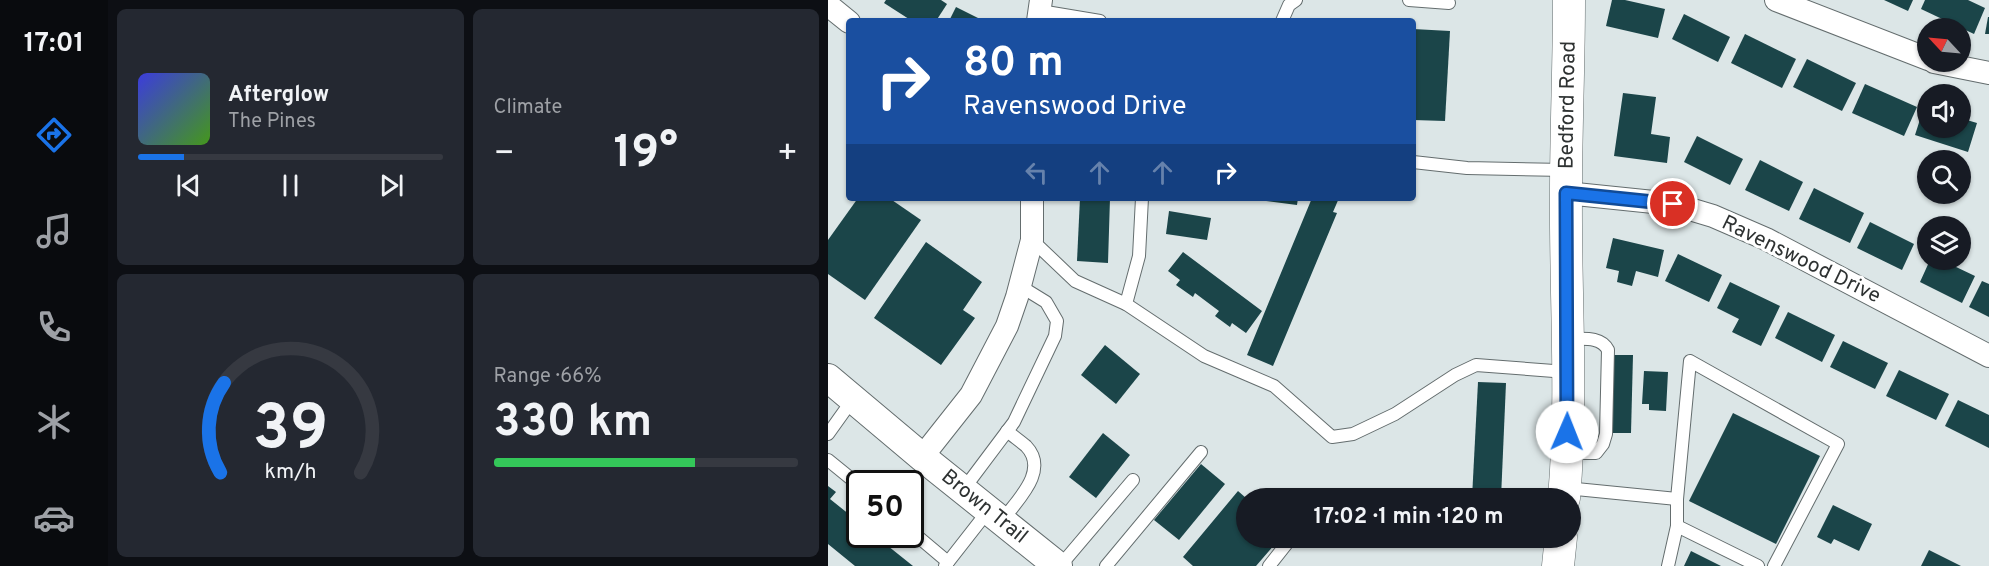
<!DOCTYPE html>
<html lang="en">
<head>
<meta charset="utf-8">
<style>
  body { margin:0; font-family:Overpass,sans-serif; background:#242831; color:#f1f3f6; height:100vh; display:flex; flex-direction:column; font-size:22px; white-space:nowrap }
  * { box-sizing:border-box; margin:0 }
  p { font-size:20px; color:#9ea1a6 }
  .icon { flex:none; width:33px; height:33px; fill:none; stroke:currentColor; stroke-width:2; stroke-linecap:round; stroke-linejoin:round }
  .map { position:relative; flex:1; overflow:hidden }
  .sheet { display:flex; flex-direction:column; gap:9px; padding:9px; background:#0d0f14; width:720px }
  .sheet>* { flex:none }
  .hud { position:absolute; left:18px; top:18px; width:570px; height:183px; border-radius:6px; box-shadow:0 2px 4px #0004; background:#1a4fa0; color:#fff; overflow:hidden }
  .needle { width:39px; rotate:296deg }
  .controls { position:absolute; left:1089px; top:18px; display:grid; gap:12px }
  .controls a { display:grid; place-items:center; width:54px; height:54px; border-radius:50%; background:#171b24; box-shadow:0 2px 4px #0004; font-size:30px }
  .speed { position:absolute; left:18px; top:470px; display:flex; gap:12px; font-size:30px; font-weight:700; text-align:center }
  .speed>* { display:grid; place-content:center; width:78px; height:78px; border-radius:50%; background:#171b24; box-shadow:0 2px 4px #0004; line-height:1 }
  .speed .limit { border:3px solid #111; border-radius:9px; background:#fff; color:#111 }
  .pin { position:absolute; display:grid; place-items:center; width:51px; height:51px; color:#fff; margin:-26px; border:3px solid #fff; border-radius:50%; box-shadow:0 2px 6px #0007 }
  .me { position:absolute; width:66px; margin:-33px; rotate:1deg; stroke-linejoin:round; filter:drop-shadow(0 0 4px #0008) }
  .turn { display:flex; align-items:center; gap:21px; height:126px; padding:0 18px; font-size:27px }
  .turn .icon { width:78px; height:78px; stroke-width:2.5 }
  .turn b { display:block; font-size:42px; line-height:51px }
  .lanes { display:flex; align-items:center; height:57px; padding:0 18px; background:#0003; justify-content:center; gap:30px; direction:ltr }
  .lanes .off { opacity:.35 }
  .big { font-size:45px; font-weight:700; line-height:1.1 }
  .sheet .card { flex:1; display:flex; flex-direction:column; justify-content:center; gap:9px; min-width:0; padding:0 21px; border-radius:9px; background:#242831 }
  .sheet .dial { align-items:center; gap:0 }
  .dial svg { height:156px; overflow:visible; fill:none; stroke:#363941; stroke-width:7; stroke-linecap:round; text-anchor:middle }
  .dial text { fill:#f1f3f6; stroke:none }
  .song { display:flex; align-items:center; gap:18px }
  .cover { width:72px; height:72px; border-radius:9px; background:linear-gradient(135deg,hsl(240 70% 55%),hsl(100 70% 35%)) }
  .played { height:6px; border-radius:3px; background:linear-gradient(90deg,#1a73e8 15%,#363941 15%) }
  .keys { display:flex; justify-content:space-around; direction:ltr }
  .heat { display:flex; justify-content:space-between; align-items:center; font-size:33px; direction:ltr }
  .charge { height:9px; border-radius:4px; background:linear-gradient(90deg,#34c759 66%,#363941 0) }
  .sheet .tiles { flex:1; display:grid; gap:9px; grid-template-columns:repeat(2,1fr) }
  .trip { position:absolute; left:408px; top:488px; width:345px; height:60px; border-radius:30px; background:#171b24; box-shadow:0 2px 4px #0004; font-weight:700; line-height:60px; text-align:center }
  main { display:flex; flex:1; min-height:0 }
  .tabs { display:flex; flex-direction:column; width:108px; justify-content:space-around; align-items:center; background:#090b0e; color:#9ea1a6 }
  .tabs .icon { width:42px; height:42px }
  .tabs .on { color:#1a73e8 }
  .tabs b { font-size:27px; color:#f1f3f6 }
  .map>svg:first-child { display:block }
  .building { fill:#1b4549 }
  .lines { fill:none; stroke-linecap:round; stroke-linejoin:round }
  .service-casing { stroke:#646d6e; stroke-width:14 }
  .minor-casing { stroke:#646d6e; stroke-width:24 }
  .tertiary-casing { stroke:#646d6e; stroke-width:30 }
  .secondary-casing { stroke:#646d6e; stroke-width:33 }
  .service { stroke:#fff; stroke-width:12 }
  .minor { stroke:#fff; stroke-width:22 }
  .tertiary { stroke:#fff; stroke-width:28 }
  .secondary { stroke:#fff; stroke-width:32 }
  .route-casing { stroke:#114b97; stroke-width:15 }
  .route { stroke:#1a73e8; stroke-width:10 }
  .labels { text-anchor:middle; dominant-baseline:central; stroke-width:6; stroke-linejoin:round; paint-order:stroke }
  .street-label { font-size:21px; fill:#2e3232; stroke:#fff }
</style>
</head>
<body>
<main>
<nav class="tabs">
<b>17:01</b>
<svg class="icon on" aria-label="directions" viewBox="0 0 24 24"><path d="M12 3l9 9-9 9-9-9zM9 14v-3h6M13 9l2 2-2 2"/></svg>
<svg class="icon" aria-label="music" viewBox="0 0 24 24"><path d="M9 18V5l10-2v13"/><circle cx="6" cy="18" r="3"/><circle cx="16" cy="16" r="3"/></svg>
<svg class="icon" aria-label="phone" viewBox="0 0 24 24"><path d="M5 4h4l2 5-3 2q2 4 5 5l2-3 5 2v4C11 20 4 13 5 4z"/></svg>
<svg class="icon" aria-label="climate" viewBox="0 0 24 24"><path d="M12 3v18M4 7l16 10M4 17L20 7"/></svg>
<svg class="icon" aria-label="car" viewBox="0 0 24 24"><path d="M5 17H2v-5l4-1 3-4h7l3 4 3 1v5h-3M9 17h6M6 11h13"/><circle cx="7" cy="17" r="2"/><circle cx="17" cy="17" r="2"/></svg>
</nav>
<section class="sheet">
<div class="tiles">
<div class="card">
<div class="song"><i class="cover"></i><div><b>Afterglow</b><p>The Pines</p></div></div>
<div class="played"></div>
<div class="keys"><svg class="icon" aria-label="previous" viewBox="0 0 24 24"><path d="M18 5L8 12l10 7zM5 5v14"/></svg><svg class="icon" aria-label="pause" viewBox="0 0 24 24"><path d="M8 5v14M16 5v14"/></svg><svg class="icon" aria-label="next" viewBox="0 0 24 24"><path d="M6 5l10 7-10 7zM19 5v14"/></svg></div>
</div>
<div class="card"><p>Climate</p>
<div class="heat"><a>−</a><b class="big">19°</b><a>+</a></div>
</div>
<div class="card dial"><svg viewBox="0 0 100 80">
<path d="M14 69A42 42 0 1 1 86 69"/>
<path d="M14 69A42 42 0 0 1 16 23" stroke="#1a73e8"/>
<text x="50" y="56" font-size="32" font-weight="700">39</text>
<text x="50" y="72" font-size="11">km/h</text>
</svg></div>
<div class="card"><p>Range · 66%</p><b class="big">330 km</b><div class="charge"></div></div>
</div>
</section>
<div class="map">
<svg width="1161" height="566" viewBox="0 0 1161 566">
  <rect width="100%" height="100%" fill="#dce6e7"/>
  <!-- building -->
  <g class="building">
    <path d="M58 0H113L119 4 108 21H84L56 3Z"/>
    <path d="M784 0H797L837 9 830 38 778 26Z"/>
    <path d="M1056 0H1085L1080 11Z"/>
    <path d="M1097 0H1140L1157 8 1146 34 1093 9Z"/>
    <path d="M128 7 156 21H121Z"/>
    <path d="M856 14 902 37 890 62 844 39Z"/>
    <path d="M1160 17H1161V34H1157Z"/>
    <path d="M585 29 622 31 617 121 585 120Z"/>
    <path d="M917 34 968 59 954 88 903 63Z"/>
    <path d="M979 59 1028 83 1014 111 965 87Z"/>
    <path d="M1037 84 1089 107 1076 136 1024 113Z"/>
    <path d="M795 93 828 97 823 134 842 137 839 163 786 156Z"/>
    <path d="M1096 107 1100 108V128H1132V118L1149 123 1140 152 1087 135Z"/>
    <path d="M869 136 915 159 902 185 856 162Z"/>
    <path d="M932 160 975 182 961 211 917 190Z"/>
    <path d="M986 188 1036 213 1022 243 971 219Z"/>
    <path d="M30 198H61L93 220 37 300 0 274V240Z"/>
    <path d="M252 198H282L280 263 249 261Z"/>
    <path d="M423 198H470L469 205 423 199Z"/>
    <path d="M484 198H511L505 212 509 213 445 366 419 355Z"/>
    <path d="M341 211 383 218 379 240 338 234Z"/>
    <path d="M1042 222 1086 244 1074 270 1029 248Z"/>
    <path d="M785 238 836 250 830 277 808 271 804 286 789 282 791 271 778 268Z"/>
    <path d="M98 242 154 282 135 310 147 318 113 365 46 318Z"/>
    <path d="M355 252 434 311 418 333 404 323 402 327 387 316 391 311 367 293 365 297 348 285 352 280 340 271Z"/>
    <path d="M850 254 894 275 881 302 837 281Z"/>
    <path d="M1102 260H1129L1126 266 1147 276 1134 303 1092 282Z"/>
    <path d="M1154 281 1161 284V317L1141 307Z"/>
    <path d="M902 282 952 306 933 346 904 332 911 319 889 308Z"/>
    <path d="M960 312 1007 335 994 362 947 338Z"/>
    <path d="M1015 341 1060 363 1047 389 1002 367Z"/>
    <path d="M277 345 312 374 288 404 253 375Z"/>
    <path d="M783 355H805L803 433H781Z"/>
    <path d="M1071 370 1121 394 1108 420 1058 396Z"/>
    <path d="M816 371 840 372 838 411 821 410V404H814Z"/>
    <path d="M650 382 678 383 673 498H644Z"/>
    <path d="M1130 400 1161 415V448L1117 426Z"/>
    <path d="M905 413 992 456 948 544 861 501Z"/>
    <path d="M275 433 302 455 268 498 241 477Z"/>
    <path d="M373 464 397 484 351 540 326 520Z"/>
    <path d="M0 486 8 492 2 499 32 523V534H45L85 566H27L0 544Z"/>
    <path d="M410 491 418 498V537H453L428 566H365L355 557Z"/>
    <path d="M1005 505 1044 524 1031 551 1006 539 1003 544 989 537Z"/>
    <path d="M1101 550 1133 566H1093Z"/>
    <path d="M863 551 893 566H856Z"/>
  </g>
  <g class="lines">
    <!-- service casing -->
    <g class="service-casing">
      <g id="service">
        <path d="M581 0 621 3"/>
        <path d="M212 11 272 21"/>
        <path d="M454 21 461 5 468 0"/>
        <path d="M585 162 639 168 737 170"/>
        <path d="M204 240 247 281 298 304 376 356 446 386 504 437 525 434 567 414 627 375 648 365 739 372"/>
        <path d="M298 304 311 256 314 198"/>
        <path d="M0 434 25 399"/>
        <path d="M740 453H768L775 444 778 434 780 350C773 336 755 339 741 339"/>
        <path d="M0 460 32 486"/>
        <path d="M738 488 849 499"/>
        <path d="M135 490 186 422 227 336 229 321 218 302 192 286"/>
        <path d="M174 521C188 501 222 471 198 446 192 441 185 436 179 431"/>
        <path d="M82 530 120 562"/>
        <path d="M117 566 160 511"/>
        <path d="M232 566 305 480"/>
        <path d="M278 566 373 452"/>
        <path d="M441 566 464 537"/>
        <path d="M840 566 849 526"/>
        <path d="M930 566 849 526V499L862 361 1010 444 946 566"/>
      </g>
    </g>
    <!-- minor casing -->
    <g class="minor-casing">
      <g id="minor">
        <path d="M948 0 1100 59"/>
        <path d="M0 5 21 22"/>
        <path d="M210 21 213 0"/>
        <path d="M1106 62 1161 73"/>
        <path d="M738 193 845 204 885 216 938 239 1161 356"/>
        <path d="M94 457 143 395 179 326 189 297 204 240V198"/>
      </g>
    </g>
    <!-- tertiary casing -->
    <g class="tertiary-casing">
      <path id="tertiary" d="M0 378 94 457 230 566"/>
    </g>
    <!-- secondary casing -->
    <g class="secondary-casing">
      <g id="secondary">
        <path d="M736 498C745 396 737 294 738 192 738 128 741 64 741 0"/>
        <path d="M730 566 733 537"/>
      </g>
    </g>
    <!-- service -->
    <use href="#service" class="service"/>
    <!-- minor -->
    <use href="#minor" class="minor"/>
    <!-- tertiary -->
    <use href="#tertiary" class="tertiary"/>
    <!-- secondary -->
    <use href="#secondary" class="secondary"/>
  </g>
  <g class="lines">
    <!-- route casing -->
    <g class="route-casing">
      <path id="route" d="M739 432 738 193 845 204"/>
    </g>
    <!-- route -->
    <use href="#route" class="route"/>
  </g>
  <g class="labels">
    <!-- street labels -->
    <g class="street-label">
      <text transform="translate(740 105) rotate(-89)">Bedford Road</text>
      <text transform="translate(973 260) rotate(26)">Ravenswood Drive</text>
      <text transform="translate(156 507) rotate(39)">Brown Trail</text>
    </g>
  </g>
</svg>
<div class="controls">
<a><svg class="needle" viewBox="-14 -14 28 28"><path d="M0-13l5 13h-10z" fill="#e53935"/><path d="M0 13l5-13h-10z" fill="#9ea1a6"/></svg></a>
<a><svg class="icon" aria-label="sound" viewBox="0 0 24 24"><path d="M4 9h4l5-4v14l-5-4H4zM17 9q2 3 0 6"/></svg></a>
<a><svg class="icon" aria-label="search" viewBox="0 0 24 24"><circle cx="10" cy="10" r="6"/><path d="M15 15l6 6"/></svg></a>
<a><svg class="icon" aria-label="layers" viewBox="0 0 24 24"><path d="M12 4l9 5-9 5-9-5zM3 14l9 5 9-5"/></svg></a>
</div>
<div class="speed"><div class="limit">50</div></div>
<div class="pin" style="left:845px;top:204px;background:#d93025"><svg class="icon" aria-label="arrive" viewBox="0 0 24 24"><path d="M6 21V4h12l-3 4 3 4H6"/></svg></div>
<svg class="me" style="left:739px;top:432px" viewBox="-20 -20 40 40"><circle r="19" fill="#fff"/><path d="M0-13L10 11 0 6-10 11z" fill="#1a73e8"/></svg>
<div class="trip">17:02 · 1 min · 120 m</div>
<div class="hud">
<div class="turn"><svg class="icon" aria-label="right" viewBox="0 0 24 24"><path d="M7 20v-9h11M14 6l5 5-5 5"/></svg><div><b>80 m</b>Ravenswood Drive</div></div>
<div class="lanes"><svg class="icon off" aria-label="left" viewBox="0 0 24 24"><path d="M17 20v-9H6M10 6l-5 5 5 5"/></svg><svg class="icon off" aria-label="ahead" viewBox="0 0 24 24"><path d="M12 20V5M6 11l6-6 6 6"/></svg><svg class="icon off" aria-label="ahead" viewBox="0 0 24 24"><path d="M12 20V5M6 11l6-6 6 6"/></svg><svg class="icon" aria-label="right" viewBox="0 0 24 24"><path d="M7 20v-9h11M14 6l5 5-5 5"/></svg></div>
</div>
</div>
</main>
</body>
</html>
